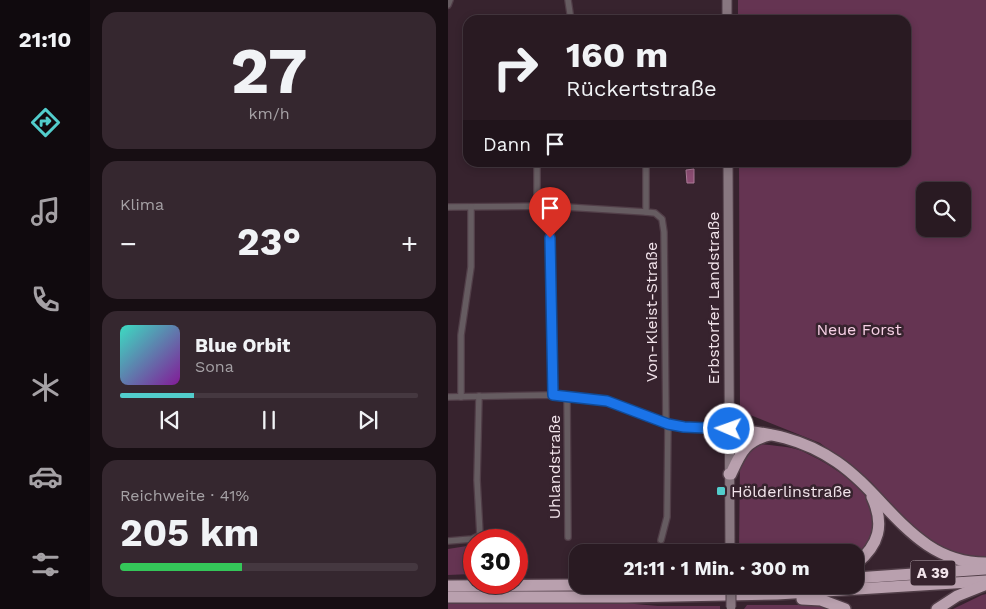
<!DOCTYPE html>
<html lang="de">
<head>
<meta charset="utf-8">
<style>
  body { margin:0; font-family:"Work Sans",sans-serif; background:#35272f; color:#f1f3f6; height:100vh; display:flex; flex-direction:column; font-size:19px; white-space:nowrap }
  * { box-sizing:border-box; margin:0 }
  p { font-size:16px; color:#a5a1a5 }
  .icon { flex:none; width:28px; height:28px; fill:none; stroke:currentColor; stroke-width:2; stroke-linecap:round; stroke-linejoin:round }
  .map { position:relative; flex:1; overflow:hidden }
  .side { display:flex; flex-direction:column; gap:12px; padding:12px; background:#170e13; width:358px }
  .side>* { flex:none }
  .top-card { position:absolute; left:15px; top:15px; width:448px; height:152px; border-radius:15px; box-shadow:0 2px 8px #0003,0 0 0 1px #453840; background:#291a22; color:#f1f3f6; overflow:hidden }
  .tools { position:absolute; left:468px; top:182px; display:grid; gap:10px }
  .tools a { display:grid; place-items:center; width:55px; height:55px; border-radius:10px; background:#291a22; box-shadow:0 2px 8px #0003,0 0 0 1px #453840; font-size:25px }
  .speed { position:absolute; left:15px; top:529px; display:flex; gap:10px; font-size:25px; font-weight:700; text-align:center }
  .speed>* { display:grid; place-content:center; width:65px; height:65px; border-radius:50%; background:#291a22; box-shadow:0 2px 8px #0003,0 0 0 1px #453840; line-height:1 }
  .speed .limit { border:8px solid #d22; background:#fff; color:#111 }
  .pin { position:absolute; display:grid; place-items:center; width:42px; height:42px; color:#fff; margin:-51px -21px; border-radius:50% 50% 50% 0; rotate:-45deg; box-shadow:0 0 5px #0007 }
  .pin .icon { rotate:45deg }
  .me { position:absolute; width:55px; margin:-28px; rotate:272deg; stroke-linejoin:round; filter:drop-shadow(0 0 4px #0008) }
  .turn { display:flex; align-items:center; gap:18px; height:105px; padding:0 20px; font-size:22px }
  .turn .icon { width:65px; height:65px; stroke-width:2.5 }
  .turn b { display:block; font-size:35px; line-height:42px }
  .then { display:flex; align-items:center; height:48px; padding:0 20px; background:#0003; gap:10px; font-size:19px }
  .big { font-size:38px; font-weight:700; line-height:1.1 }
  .side .widget { flex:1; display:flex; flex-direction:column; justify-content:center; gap:8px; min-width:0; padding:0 18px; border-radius:15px; background:#35272f }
  .side .dial { align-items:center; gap:0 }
  .dial b { font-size:65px; line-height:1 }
  .song { display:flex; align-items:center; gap:15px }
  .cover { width:60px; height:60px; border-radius:8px; background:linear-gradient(135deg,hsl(170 70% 55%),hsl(290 70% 35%)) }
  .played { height:5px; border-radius:2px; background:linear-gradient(90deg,#52cdcc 25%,#453840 25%) }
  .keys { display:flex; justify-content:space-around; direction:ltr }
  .heat { display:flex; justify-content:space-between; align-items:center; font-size:28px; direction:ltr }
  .charge { height:8px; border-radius:4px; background:linear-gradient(90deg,#34c759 41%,#453840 0) }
  .trip { position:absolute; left:121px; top:544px; width:295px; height:50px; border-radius:15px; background:#291a22; box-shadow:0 2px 8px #0003,0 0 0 1px #453840; font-weight:700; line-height:50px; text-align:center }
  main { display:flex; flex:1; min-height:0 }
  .menu { display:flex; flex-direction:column; width:90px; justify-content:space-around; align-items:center; background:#100a0e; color:#a5a1a5 }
  .menu .icon { width:35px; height:35px }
  .menu .active { color:#52cdcc }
  .menu b { font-size:22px; color:#f1f3f6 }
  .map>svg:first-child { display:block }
  .green { fill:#653452; fill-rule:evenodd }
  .water { fill:#8b4c72; stroke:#aa7a96 }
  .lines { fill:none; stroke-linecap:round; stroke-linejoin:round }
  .street-casing { stroke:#513e48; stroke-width:8 }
  .secondary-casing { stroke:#513e48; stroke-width:11 }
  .highway-casing { stroke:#513e48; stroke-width:14 }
  .street { stroke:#665c61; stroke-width:5.5 }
  .secondary { stroke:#887780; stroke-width:9 }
  .highway { stroke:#b9a0ae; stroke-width:11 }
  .secondary-bridge-casing { stroke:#513e48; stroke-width:11; stroke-linecap:butt }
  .secondary-bridge { stroke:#887780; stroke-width:9 }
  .route-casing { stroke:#114b97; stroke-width:12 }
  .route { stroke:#1a73e8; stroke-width:9 }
  .poi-dot { fill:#52cdcc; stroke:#37232e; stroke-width:2 }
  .labels { text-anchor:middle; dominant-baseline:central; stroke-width:5; stroke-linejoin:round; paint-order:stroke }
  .shield { fill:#37232e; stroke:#baaab2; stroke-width:1 }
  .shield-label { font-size:15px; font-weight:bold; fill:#f2e4eb }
  .street-label { font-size:16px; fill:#f2e4eb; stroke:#37232e }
  .park-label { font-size:16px; fill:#f7d0e5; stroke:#37232e }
  .poi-label { font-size:16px; fill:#f2e4eb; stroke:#37232e; text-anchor:start }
</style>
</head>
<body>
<main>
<nav class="menu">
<b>21:10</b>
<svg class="icon active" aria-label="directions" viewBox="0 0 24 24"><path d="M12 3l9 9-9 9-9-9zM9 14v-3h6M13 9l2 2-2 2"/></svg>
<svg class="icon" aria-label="music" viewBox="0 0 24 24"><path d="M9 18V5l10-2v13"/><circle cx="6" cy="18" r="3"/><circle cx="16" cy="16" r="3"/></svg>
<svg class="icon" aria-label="phone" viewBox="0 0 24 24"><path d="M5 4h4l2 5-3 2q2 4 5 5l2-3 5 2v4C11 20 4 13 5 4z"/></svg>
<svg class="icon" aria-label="climate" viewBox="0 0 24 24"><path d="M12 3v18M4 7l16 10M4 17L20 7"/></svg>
<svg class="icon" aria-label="car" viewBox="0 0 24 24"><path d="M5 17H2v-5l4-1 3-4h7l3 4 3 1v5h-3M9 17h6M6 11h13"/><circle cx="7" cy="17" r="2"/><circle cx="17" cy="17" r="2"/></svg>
<svg class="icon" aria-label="filters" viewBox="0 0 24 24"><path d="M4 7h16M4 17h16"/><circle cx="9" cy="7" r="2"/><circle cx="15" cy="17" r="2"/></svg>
</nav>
<section class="side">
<div class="widget dial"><b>27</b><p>km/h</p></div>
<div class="widget"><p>Klima</p>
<div class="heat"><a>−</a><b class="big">23°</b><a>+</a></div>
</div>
<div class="widget">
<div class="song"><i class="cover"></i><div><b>Blue Orbit</b><p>Sona</p></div></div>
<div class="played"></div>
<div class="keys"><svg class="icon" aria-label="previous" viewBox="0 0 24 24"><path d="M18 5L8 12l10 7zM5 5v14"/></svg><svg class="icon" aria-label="pause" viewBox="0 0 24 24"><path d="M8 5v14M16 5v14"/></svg><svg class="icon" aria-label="next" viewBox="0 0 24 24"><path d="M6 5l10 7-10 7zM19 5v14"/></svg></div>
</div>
<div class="widget"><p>Reichweite · 41%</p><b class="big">205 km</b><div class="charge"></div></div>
</section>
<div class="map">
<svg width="539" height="609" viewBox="0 0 539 609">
  <rect width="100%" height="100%" fill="#37232e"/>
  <!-- green -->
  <g class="green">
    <path d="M290 0H538V557L516 556 500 551 486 544 461 525 423 482 372 443 292 411 291 163 458 162V20H290ZM476 191H514V229H476Z"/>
    <path d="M312 444C325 446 342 446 354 451 375 461 398 474 414 492 425 503 428 525 422 539 420 546 413 552 408 557V552H291L292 459Z"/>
    <path d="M19 546 23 574 0 575V549Z"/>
    <path d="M538 594V609H505L534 595Z"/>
    <path d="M45 600 164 602 210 606H272V609H0V603Z"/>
    <path d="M299 605H370L381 609H296Z"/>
  </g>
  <!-- water -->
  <path class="water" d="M246 169V183H239L238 170Z"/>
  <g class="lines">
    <!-- street casing -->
    <g class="street-casing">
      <g id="street">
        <path d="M120 0 123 20"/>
        <path d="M0 5 2 0"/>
        <path d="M89 162V206"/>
        <path d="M198 162V212"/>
        <path d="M102 206 105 395"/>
        <path d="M0 207 102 206 198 212 207 213 214 219 216 232 218 423"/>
        <path d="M119 396 120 537"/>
        <path d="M0 397 105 395 159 401 220 424 236 427 281 429"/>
        <path d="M13 397V335L23 267V207"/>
        <path d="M213 540 219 517 220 424"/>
        <path d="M0 541 24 539 32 535 29 480 31 396"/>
      </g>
    </g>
    <!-- secondary casing -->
    <g class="secondary-casing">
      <g id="secondary">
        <path d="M279 0V20"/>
        <path d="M280 162 282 552"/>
      </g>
    </g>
    <!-- highway casing -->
    <g class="highway-casing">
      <g id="highway">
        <path d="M281 429C322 433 354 438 389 462 440 497 467 564 539 563"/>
        <path d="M281 474H283C293 452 297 441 322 435"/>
        <path d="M408 564C431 545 437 525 424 497"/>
        <path d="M408 578 537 569"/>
        <path d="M0 586 130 585"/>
        <path d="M0 597H178L329 594 539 581"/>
        <path d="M354 599 373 600 397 609"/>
        <path d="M489 609 509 596 539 584"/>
      </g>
    </g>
    <!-- street -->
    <use href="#street" class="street"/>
    <!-- secondary -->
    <use href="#secondary" class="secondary"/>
    <!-- highway -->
    <use href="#highway" class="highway"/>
    <!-- secondary-bridge casing -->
    <g class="secondary-bridge-casing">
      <path id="secondary-bridge" d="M283 585V607"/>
    </g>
    <!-- secondary-bridge -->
    <use href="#secondary-bridge" class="secondary-bridge"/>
  </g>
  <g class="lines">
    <!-- route casing -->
    <g class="route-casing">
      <path id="route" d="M102 238 105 395 159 401 220 424 236 427 281 429"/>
    </g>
    <!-- route -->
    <use href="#route" class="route"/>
  </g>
  <!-- markers -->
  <rect class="poi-dot" x="268" y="486" width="10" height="10" rx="2.5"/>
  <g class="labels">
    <!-- shield labels -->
    <rect class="shield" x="462.5" y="560.5" width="45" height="25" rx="4"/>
    <g class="shield-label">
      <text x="485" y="573">A 39</text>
    </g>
    <!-- street labels -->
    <g class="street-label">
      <text transform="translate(265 298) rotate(-90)">Erbstorfer Landstraße</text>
      <text transform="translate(203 312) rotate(-90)">Von-Kleist-Straße</text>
      <text transform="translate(106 467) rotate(-90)">Uhlandstraße</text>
    </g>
    <!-- park labels -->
    <g class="park-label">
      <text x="411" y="329">Neue Forst</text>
    </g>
    <!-- poi labels -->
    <g class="poi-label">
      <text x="283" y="491">Hölderlinstraße</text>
    </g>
  </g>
</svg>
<div class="tools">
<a><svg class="icon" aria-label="search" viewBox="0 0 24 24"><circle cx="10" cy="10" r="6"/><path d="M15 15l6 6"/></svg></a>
</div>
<div class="speed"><div class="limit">30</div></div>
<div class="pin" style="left:102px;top:238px;background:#d93025"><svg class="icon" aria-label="arrive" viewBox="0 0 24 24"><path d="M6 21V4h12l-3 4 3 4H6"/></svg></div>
<svg class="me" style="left:281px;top:429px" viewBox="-20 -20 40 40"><circle r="17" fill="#1a73e8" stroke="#fff" stroke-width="3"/><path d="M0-11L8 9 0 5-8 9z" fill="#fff"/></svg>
<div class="trip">21:11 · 1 Min. · 300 m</div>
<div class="top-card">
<div class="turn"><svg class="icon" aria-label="right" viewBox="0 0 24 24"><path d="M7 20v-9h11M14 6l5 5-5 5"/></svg><div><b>160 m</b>Rückertstraße</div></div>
<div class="then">Dann<svg class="icon" aria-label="arrive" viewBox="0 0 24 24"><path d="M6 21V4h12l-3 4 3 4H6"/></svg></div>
</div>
</div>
</main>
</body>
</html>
